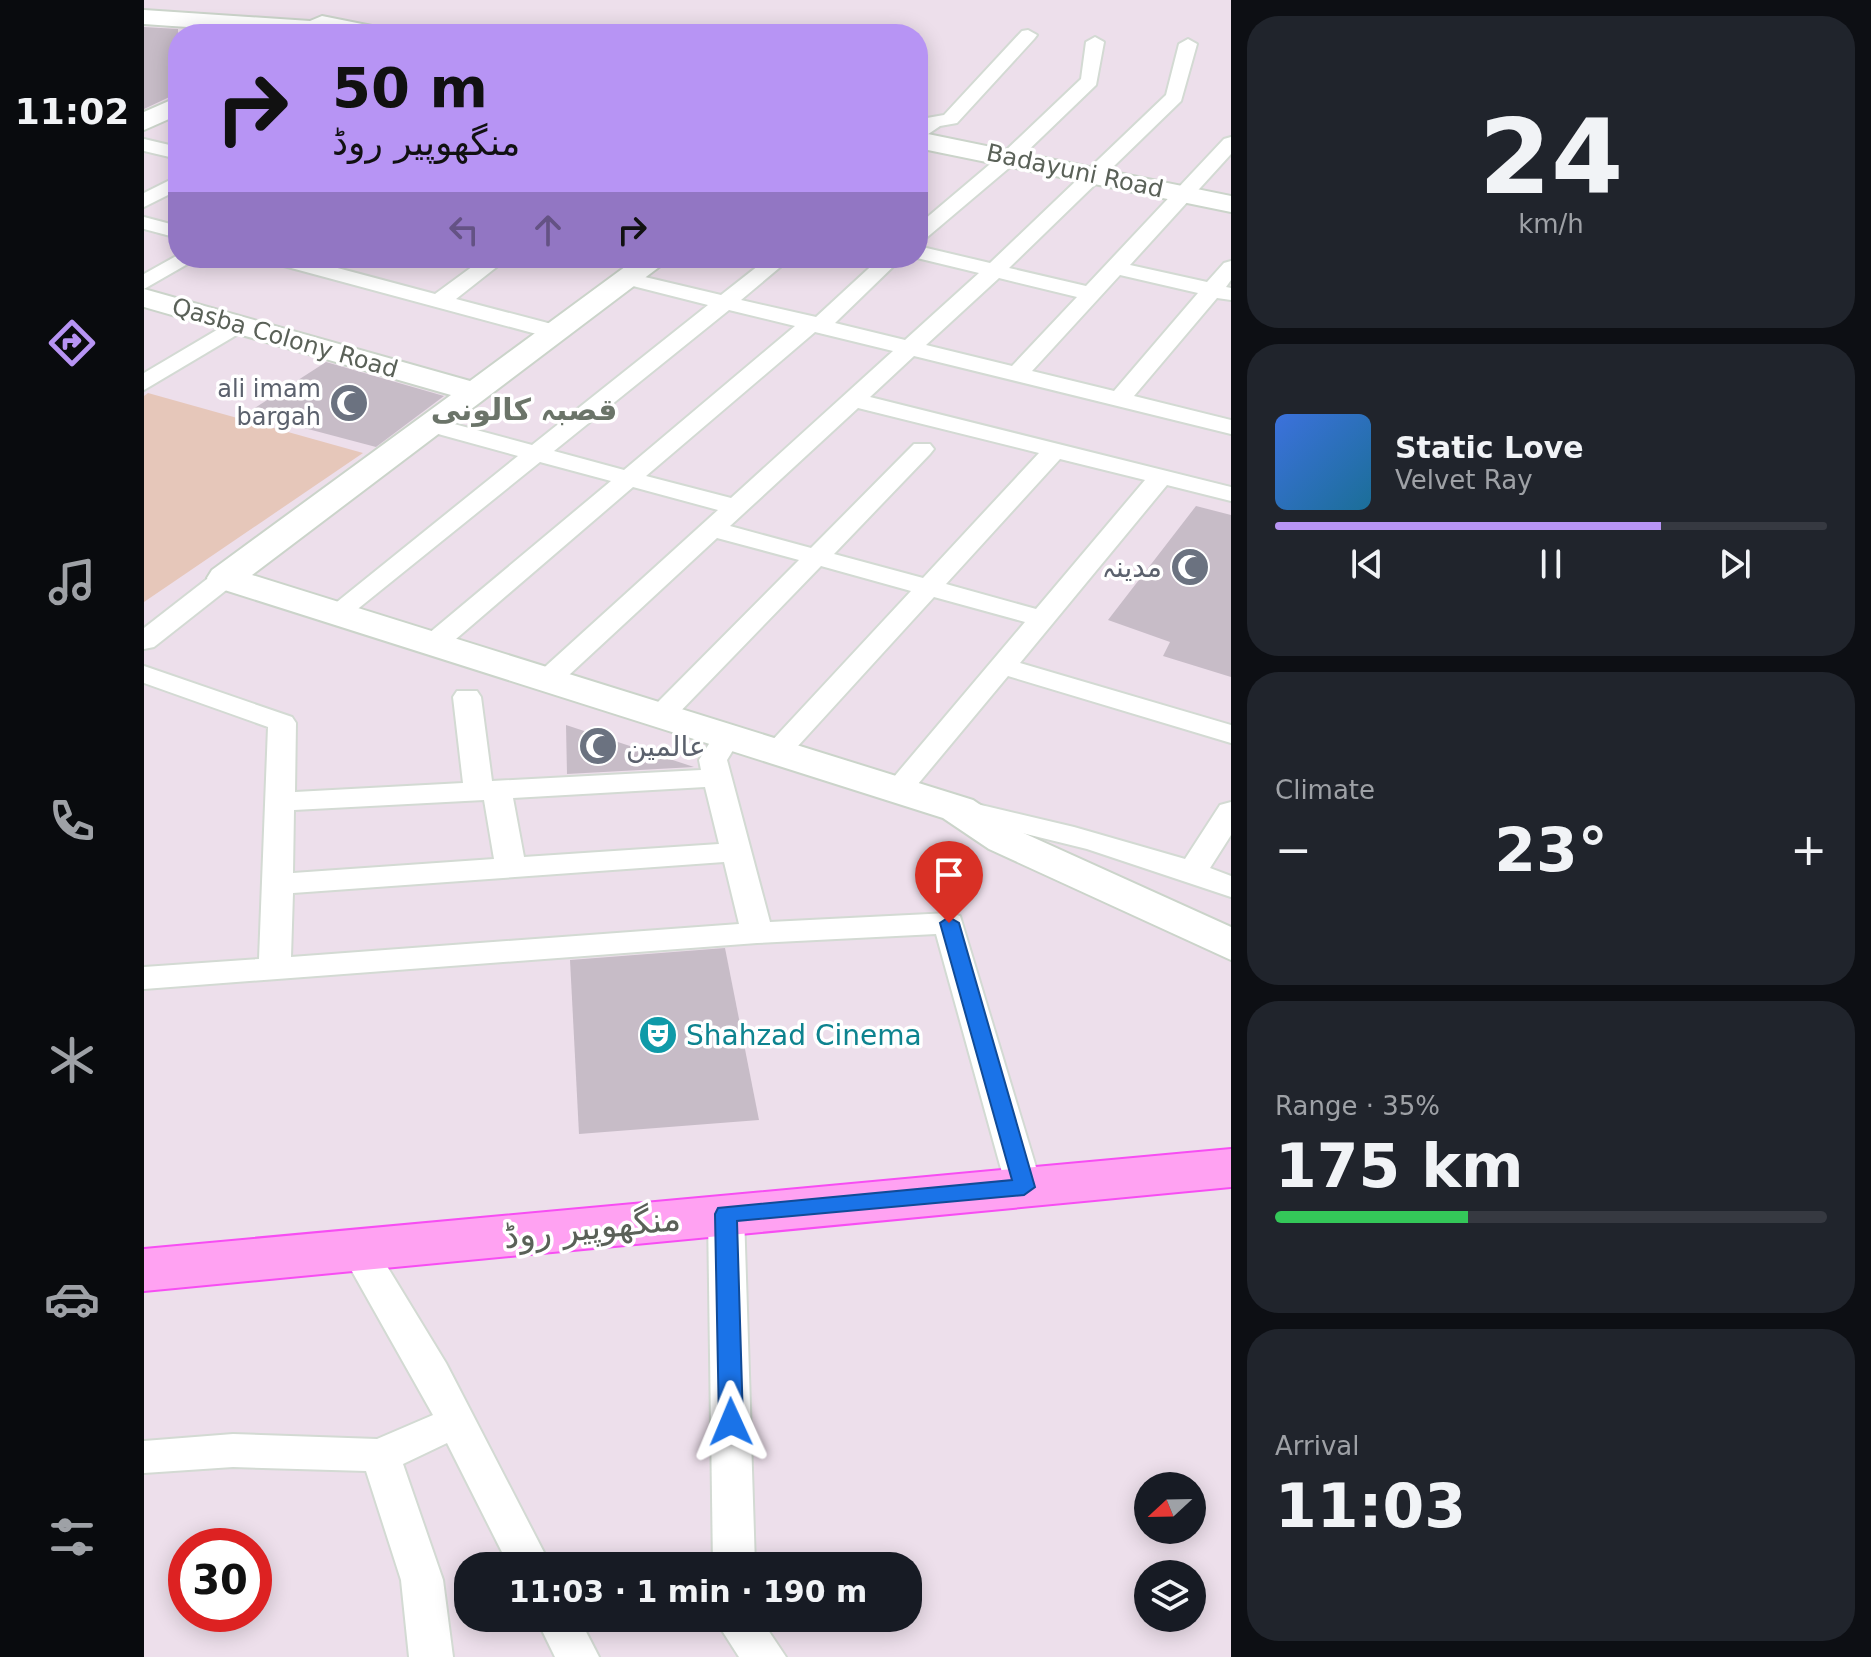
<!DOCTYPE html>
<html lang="en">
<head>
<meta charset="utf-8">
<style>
  body { margin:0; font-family:"DejaVu Sans",Vazirmatn,sans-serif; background:#20242c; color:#f1f3f6; height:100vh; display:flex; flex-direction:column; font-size:30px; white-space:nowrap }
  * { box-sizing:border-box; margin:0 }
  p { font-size:26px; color:#9ea1a6 }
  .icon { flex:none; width:44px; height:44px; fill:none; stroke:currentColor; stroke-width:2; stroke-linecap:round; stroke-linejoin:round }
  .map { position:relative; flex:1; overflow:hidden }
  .details { display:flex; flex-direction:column; gap:16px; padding:16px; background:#0d0f14; width:640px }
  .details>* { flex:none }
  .guide { position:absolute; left:24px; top:24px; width:760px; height:244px; border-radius:32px; box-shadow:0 4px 20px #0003; background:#b794f4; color:#111; overflow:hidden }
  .needle { width:52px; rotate:248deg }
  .buttons { position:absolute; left:990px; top:1472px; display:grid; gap:16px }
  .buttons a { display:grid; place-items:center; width:72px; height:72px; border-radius:50%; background:#171b24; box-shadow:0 4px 20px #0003; font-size:40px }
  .speed { position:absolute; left:24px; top:1528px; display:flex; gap:16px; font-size:40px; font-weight:700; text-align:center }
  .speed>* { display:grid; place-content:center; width:104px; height:104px; border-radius:50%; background:#171b24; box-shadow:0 4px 20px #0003; line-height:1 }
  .speed .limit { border:12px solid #d22; background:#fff; color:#111 }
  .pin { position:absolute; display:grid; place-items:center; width:68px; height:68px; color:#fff; margin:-82px -34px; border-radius:50% 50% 50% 0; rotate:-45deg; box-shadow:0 0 8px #0007 }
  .pin .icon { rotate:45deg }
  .me { position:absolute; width:88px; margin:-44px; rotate:359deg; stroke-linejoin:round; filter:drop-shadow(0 0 6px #0008) }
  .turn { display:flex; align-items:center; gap:28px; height:168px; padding:0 32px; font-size:36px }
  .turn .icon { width:104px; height:104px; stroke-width:2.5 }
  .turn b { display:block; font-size:56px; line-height:68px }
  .lanes { display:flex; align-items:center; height:76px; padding:0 32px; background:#0003; justify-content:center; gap:40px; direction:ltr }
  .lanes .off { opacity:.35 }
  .big { font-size:60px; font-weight:600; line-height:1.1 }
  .details .tile { flex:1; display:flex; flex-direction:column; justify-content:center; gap:12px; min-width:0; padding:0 28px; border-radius:32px; background:#20242c }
  .details .dial { align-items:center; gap:0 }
  .dial b { font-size:104px; line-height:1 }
  .song { display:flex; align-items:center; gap:24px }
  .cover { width:96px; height:96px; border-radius:12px; background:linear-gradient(135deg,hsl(220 70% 55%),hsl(200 70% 35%)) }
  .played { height:8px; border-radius:4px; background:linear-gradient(90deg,#b794f4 70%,#363941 70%) }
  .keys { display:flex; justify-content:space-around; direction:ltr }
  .heat { display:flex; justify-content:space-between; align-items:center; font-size:44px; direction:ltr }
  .charge { height:12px; border-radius:6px; background:linear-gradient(90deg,#34c759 35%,#363941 0) }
  .trip { position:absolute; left:310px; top:1552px; width:468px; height:80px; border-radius:32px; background:#171b24; box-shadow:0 4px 20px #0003; font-weight:600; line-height:80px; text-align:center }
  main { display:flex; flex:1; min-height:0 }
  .tab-bar { display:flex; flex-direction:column; width:144px; justify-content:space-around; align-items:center; background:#090b0e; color:#9ea1a6 }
  .tab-bar .icon { width:56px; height:56px }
  .tab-bar .selected { color:#b794f4 }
  .tab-bar b { font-size:36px; color:#f1f3f6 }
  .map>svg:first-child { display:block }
  .green { fill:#e6c7ba }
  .building { fill:#c7bcc7 }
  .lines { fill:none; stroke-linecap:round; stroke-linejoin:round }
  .street-casing { stroke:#d3dad3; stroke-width:4 }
  .secondary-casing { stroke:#cbd4ca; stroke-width:4 }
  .primary-casing { stroke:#f74df3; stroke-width:4 }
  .street { fill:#fff; fill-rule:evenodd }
  .secondary { fill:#fff; fill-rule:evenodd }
  .primary { fill:#ffa2f2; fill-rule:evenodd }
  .route { fill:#1a73e8; stroke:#114b97; stroke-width:2 }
  .labels { text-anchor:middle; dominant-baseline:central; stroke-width:7; stroke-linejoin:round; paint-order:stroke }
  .far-street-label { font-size:24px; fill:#5a6158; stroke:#fff }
  .far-worship-label { font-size:24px; fill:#5b616d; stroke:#fff; text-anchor:end }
  .worship-label { font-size:28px; fill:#5b616d; stroke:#fff; text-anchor:end }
  .culture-label { font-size:28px; fill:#0d838f; stroke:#fff; text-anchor:start }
  .far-district-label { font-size:30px; font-weight:bold; fill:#6b7469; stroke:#fff }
  .near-street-label { font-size:34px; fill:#5a6158; stroke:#fff }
</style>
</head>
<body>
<main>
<nav class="tab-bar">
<b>11:02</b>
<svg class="icon selected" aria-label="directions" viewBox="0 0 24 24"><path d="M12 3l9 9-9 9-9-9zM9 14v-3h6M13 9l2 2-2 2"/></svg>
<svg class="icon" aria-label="music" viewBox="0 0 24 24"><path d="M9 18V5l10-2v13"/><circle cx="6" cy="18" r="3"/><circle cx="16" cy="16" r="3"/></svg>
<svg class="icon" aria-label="phone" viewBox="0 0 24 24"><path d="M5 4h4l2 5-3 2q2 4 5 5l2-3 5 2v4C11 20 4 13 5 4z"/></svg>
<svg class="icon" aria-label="climate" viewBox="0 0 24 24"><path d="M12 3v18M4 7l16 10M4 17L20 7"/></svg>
<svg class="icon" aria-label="car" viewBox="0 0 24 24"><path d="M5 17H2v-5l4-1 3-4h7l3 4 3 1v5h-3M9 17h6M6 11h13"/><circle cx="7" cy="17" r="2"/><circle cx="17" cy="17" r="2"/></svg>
<svg class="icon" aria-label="filters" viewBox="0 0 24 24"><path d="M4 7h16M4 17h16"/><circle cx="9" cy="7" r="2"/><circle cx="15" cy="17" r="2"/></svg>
</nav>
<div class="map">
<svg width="1087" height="1657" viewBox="0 0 1087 1657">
  <rect width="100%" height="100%" fill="#eddfeb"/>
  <!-- green -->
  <path class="green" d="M4 393 219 453 0 602V396Z"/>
  <!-- building -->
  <g class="building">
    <path d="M0 27 34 29V93L0 109Z"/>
    <path d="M182 362 300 396 232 447 103 413Z"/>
    <path d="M1052 506 1087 515V677L1019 656 1026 642 964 620Z"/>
    <path d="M422 725 550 767 423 774Z"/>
    <path d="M581 948 615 1120 435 1134 426 960Z"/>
  </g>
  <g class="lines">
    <!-- street casing -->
    <g class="street-casing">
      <g id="street">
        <path d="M884 30 893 35 890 39 813 123 796 126 774 141V126L783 118 800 115 878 31Z"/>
        <path d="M951 37 960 42 952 85 872 162 781 239 774 241V225L858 154 937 79 942 42Z"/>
        <path d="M1044 39 1053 44 1037 101 865 268 942 286 1080 139 1087 137V154L986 265 1063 282 1080 263 1087 261V280L1082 287 1087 288V300L1073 298 990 396 1087 420V434L770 356 726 397 1087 487V501L1023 485 876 663 1087 725V743L864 676 764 796H744L739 790 744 784 881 622 790 597 643 758H623L619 752 623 746 767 591 677 566 526 722H506L502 716 506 710 655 560 573 538 412 687H392L388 681 392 675 574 510 489 487 298 651H278L274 645 278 639 467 481 396 462 200 620H182L178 614 374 456 276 429 272 424 276 419 284 417 388 445 564 305 477 283 473 279 477 275 484 273 577 295 624 258H647L597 300 672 317 736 258H758L691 323 761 340 835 273 773 258 774 246 846 263 1022 95 1035 44ZM976 275 1054 293 970 391 888 371ZM855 278 933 297 868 366 782 345ZM585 310 651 326 480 470 410 451ZM671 332 749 351 587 498 502 476ZM714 408 895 453 779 578 690 554 786 454 790 449 786 444H770L667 548 586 526ZM916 459 1001 480 892 609 802 584Z"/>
        <path d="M0 139 34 147V159L0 151Z"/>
        <path d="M34 176V190L0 207V193Z"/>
        <path d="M0 217 34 226V238L0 229Z"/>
        <path d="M34 255V258H54L0 289V274Z"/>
        <path d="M122 258H156L291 294 340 258H364L312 299 419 327 422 332 411 339 125 262Z"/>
        <path d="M93 318 101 320 104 325 101 330 0 390V373Z"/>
        <path d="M81 570 90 572 94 578 90 584 10 647 0 649V628L72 572Z"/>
        <path d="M0 666 148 717 152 723 151 792 319 783 309 697 313 691H333L337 697 348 781 557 770 555 760 573 731H593L597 737 583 760 626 922 805 913 816 916 898 1187 893 1196 880 1200 867 1196 862 1187 792 934 613 943 0 989V967L115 959 124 727 0 683ZM561 787 575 844 380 857 369 798ZM340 800 350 859 149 873 150 810ZM580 862 595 924 147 957 149 893Z"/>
        <path d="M816 800 930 827 1041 859 1076 805 1087 802V835L1066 868 1087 876V897L943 849 806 815 801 809 806 803Z"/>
        <path d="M582 1201 595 1205 600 1214 611 1566H569L564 1214 569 1205Z"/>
        <path d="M214 1236 227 1240 302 1363 407 1566H365L303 1443 259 1464 299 1580 309 1657H265L257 1580 222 1471 89 1467 0 1473V1441L89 1434 233 1439 289 1415 196 1250 201 1240Z"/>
        <path d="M392 1618H435L455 1657H411Z"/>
        <path d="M570 1618H616L642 1657H595Z"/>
      </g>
    </g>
    <!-- secondary casing -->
    <g class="secondary-casing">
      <g id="secondary">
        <path d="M0 10 166 21 178 16 243 29 246 34C164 34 83 30 0 24Z"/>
        <path d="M34 97V115L0 130V112Z"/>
        <path d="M774 132 1087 196V212L774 148Z"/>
        <path d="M493 258H527L108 575 829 800 875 831 1087 927V960L845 849 799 818 68 586 63 578 68 570 307 395 0 307V289L326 381Z"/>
      </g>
    </g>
    <!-- primary casing -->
    <g class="primary-casing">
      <path id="primary" d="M1087 1149V1187L0 1291V1249Z"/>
    </g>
    <!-- street -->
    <use href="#street" class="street"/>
    <!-- secondary -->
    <use href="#secondary" class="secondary"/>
    <!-- primary -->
    <use href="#primary" class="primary"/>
  </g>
  <!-- route -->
  <path class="route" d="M805 917 815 923 891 1187 880 1195 593 1221 599 1422 595 1428 587 1431 578 1428 575 1422 571 1214 574 1208 868 1180 796 923Z"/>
  <!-- icons -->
  <defs>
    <g id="mosque-disc" transform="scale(2)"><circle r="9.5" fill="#6b7280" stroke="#fff"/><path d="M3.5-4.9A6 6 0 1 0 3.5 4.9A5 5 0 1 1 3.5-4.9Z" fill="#fff"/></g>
    <g id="theatre-disc" transform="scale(2)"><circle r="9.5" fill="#0f9aa8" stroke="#fff"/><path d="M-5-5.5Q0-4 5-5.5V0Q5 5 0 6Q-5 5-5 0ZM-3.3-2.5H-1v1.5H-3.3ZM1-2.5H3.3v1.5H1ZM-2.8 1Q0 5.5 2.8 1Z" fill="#fff"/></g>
  </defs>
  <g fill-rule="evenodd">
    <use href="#mosque-disc" x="205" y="403"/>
    <use href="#mosque-disc" x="1046" y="567"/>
    <use href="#mosque-disc" x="454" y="746"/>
    <use href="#theatre-disc" x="514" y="1035"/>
  </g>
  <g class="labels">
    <!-- far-street labels -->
    <g class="far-street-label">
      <text transform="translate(931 171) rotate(12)">Badayuni Road</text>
      <text transform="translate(141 338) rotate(16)">Qasba Colony Road</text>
    </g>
    <!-- far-worship labels -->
    <g class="far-worship-label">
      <text x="177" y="389">ali imam<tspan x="177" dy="28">bargah</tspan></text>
    </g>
    <!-- worship labels -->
    <g class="worship-label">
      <text x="1018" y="567">مدینہ</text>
      <text x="482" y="746" text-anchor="start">عالمین</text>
    </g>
    <!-- culture labels -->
    <g class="culture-label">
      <text x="542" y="1035">Shahzad Cinema</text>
    </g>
    <!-- far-district labels -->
    <g class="far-district-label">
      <text x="380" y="409">قصبہ کالونی</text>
    </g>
    <!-- near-street labels -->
    <g class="near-street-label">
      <text transform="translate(448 1227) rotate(-6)">منگھوپیر روڈ</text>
    </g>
  </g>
</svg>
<div class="buttons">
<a><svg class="needle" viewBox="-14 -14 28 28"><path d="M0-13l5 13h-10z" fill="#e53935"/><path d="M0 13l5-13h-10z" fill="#9ea1a6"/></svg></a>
<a><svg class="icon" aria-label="layers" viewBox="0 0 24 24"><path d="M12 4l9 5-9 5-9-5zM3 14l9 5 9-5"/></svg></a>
</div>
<div class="speed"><div class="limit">30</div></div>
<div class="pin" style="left:805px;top:923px;background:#d93025"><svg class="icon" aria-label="arrive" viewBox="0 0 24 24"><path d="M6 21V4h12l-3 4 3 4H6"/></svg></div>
<svg class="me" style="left:587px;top:1422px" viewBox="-20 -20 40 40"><path d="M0-17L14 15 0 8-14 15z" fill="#1a73e8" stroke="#fff" stroke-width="4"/></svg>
<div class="trip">11:03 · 1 min · 190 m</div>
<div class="guide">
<div class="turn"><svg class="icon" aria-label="right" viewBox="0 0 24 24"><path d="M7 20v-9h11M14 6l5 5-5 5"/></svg><div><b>50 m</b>منگھوپیر روڈ</div></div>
<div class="lanes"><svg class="icon off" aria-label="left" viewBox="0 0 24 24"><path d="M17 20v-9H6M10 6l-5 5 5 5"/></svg><svg class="icon off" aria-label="ahead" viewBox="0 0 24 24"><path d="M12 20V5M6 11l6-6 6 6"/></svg><svg class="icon" aria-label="right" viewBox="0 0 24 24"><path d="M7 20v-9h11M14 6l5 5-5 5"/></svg></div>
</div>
</div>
<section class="details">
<div class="tile dial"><b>24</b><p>km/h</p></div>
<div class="tile">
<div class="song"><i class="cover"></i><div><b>Static Love</b><p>Velvet Ray</p></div></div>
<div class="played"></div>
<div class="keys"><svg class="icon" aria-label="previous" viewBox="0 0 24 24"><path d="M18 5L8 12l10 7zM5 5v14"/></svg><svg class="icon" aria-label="pause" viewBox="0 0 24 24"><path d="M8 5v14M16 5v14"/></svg><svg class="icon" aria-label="next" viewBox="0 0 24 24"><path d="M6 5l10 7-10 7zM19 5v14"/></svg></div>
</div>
<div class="tile"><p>Climate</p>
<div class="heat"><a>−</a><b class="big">23°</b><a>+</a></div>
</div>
<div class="tile"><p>Range · 35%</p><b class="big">175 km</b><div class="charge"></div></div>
<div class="tile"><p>Arrival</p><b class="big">11:03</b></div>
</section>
</main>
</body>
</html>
